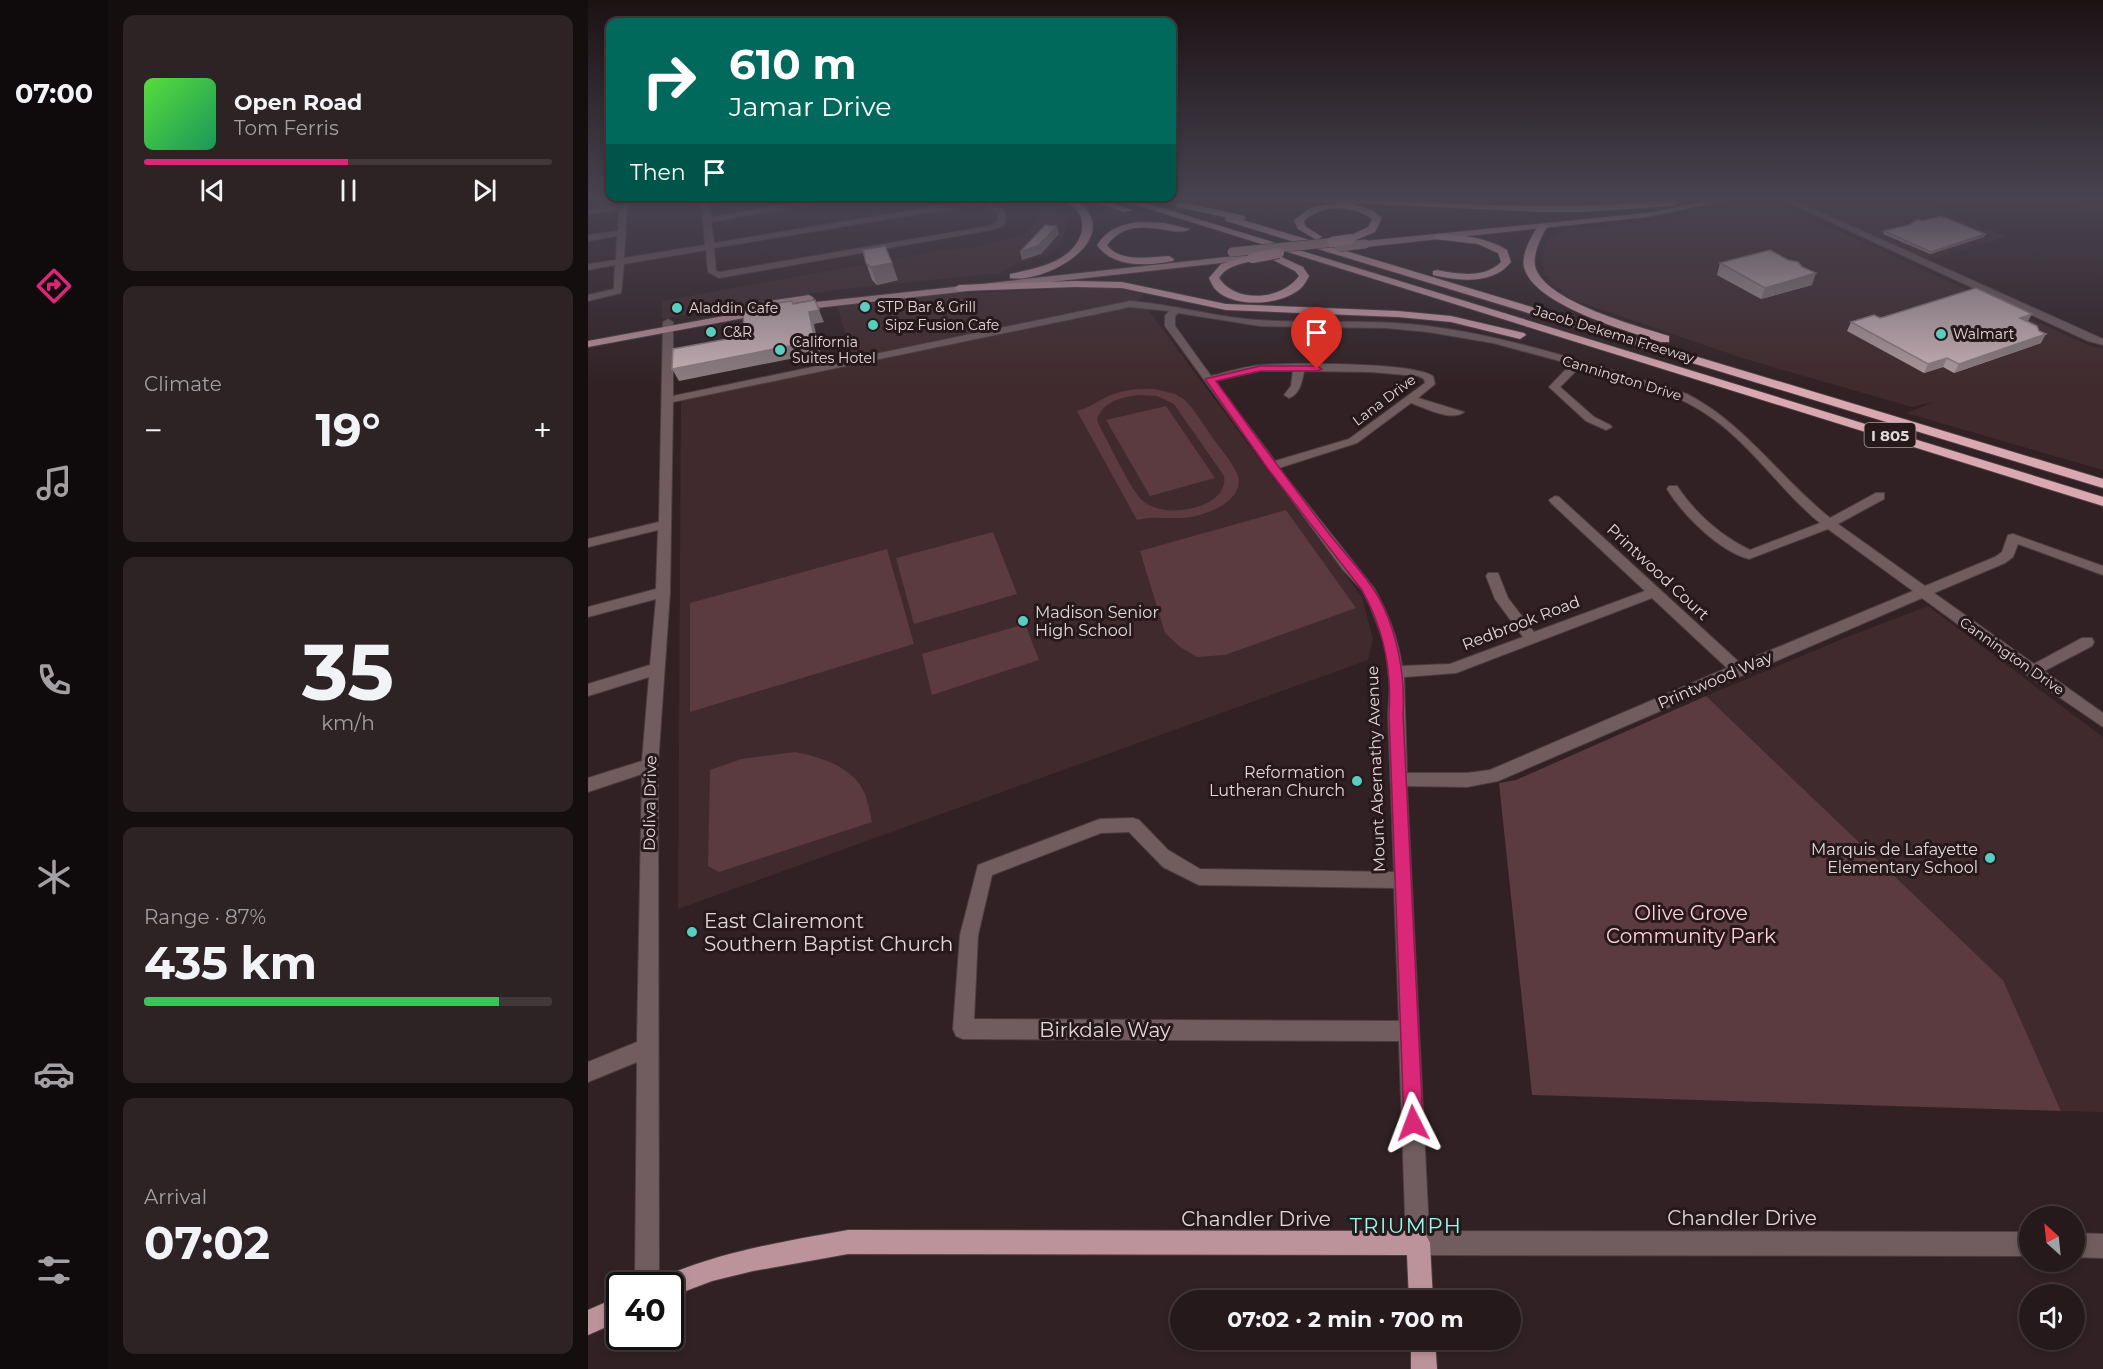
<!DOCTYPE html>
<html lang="en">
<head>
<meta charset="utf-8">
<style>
  body { margin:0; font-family:Montserrat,sans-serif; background:#2d2224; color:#f1f3f6; height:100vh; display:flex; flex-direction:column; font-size:22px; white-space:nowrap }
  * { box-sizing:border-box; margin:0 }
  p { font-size:20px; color:#a3a0a3 }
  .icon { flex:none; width:33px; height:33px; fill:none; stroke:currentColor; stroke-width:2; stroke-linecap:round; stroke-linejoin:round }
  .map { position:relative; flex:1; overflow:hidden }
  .details { display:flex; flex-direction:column; gap:15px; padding:15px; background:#140e0f; width:480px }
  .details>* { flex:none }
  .hud { position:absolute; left:18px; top:18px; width:570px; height:183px; border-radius:12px; box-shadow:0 3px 9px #0003,0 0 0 2px #42383a; background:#00695c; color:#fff; overflow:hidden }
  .needle { width:39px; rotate:333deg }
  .buttons { position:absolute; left:1431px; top:1206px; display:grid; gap:12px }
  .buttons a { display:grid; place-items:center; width:66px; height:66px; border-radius:50%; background:#25191b; box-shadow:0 3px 9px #0003,0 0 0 2px #42383a; font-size:30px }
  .speed { position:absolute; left:18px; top:1272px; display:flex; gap:12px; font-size:30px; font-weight:700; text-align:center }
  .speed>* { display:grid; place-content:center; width:78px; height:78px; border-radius:50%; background:#25191b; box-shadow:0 3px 9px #0003,0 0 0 2px #42383a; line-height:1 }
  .speed .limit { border:3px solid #111; border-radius:9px; background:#fff; color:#111 }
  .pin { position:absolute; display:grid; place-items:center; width:51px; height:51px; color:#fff; margin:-62px -26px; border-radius:50% 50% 50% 0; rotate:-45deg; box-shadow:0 0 6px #0007 }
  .pin .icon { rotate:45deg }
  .me { position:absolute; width:66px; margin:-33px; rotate:357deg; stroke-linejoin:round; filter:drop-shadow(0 0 4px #0008) }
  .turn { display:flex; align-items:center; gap:21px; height:126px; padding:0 24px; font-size:27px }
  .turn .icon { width:78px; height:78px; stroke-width:2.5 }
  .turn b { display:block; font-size:42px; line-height:51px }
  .then { display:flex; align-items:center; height:57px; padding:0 24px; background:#0003; gap:12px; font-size:22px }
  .big { font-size:45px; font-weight:700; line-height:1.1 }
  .details .card { flex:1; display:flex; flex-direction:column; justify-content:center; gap:9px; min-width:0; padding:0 21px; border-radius:12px; background:#2d2224 }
  .details .dial { align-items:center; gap:0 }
  .dial b { font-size:78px; line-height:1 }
  .song { display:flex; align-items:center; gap:18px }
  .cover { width:72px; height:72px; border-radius:9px; background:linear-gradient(135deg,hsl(110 70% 55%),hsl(150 70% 35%)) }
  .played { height:6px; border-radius:3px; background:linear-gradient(90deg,#db2777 50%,#42383a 50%) }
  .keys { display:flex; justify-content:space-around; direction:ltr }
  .heat { display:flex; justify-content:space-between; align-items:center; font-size:33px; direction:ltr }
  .charge { height:9px; border-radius:4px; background:linear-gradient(90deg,#34c759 87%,#42383a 0) }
  .trip { position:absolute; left:582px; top:1290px; width:351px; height:60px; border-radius:30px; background:#25191b; box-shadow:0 3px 9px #0003,0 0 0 2px #42383a; font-weight:700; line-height:60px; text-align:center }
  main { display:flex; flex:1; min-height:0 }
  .dock { display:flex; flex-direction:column; width:108px; justify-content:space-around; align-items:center; background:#0f0a0b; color:#a3a0a3 }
  .dock .icon { width:42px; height:42px }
  .dock .selected { color:#db2777 }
  .dock b { font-size:27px; color:#f1f3f6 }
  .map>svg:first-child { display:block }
  .built { fill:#402a2d }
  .green { fill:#5b3a40; fill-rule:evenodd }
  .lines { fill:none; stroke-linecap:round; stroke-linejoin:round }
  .minor-casing { stroke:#4d3e41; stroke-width:2 }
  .major-casing { stroke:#4d3e41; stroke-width:2 }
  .highway-casing { stroke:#4d3e41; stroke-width:2 }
  .minor { fill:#715d60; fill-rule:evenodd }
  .major { fill:#bc939a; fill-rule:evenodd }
  .highway { fill:#d9a8b1; fill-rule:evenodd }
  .major-bridge-casing { stroke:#4d3e41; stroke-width:10; stroke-linecap:butt }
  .highway-bridge-casing { stroke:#4d3e41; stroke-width:12; stroke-linecap:butt }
  .major-bridge { stroke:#bc939a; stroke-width:9 }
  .highway-bridge { stroke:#d9a8b1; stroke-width:10 }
  .wall { fill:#ae9b9e }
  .shaded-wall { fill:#8d7e81 }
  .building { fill:#cab4b8; stroke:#8d7e81; stroke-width:1.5 }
  .route { fill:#db2777; stroke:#8e194d; stroke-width:1.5 }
  .poi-dot { fill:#59cebe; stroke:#27181b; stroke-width:2 }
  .labels { text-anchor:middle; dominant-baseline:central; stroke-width:6; stroke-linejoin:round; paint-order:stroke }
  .far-poi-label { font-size:14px; fill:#e1d6d8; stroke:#27181b; text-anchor:start }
  .far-street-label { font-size:14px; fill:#e1d6d8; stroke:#27181b }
  .shield { fill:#27181b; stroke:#a99d9f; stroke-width:1.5 }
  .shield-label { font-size:15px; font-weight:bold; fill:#e1d6d8 }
  .street-label { font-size:16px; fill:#e1d6d8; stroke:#27181b }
  .poi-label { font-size:16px; fill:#e1d6d8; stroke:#27181b; text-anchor:end }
  .near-park-label { font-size:20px; fill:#fecfd7; stroke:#27181b }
  .near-poi-label { font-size:20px; fill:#e1d6d8; stroke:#27181b; text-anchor:start }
  .near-street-label { font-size:20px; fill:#e1d6d8; stroke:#27181b }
  .near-neighbourhood-label { font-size:21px; letter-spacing:1.5px; fill:#92faeb; stroke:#27181b }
</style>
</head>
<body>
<main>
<nav class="dock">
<b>07:00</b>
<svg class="icon selected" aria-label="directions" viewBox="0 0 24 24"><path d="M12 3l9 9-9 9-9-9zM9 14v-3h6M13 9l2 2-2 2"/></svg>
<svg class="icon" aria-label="music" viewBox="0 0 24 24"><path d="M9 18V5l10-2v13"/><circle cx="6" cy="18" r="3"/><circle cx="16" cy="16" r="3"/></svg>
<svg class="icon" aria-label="phone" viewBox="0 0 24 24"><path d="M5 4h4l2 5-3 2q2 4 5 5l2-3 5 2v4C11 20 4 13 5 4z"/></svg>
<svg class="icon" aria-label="climate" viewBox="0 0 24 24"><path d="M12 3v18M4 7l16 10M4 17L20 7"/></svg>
<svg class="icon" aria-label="car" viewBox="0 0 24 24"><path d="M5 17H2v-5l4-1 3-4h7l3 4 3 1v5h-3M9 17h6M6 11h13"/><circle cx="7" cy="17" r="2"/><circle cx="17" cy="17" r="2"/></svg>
<svg class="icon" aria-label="filters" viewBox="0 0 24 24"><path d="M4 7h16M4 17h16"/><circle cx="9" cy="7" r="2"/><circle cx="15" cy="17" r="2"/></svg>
</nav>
<section class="details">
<div class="card">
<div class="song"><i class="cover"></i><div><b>Open Road</b><p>Tom Ferris</p></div></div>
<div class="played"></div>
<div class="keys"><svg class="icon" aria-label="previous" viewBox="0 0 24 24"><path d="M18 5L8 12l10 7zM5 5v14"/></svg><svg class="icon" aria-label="pause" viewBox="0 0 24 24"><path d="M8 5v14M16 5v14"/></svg><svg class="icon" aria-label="next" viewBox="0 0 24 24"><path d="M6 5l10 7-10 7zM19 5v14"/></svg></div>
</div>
<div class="card"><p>Climate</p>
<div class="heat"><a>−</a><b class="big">19°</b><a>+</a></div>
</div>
<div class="card dial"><b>35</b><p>km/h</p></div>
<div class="card"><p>Range · 87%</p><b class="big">435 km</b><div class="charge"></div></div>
<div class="card"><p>Arrival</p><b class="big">07:02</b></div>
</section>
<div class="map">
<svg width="1515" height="1369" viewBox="0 0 1515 1369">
  <rect width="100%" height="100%" fill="#312124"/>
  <!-- built -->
  <g class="built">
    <path d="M1199 197H1320L1419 237 1340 260Z"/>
    <path d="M1468 197H1515V209L1507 211Z"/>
    <path d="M1173 199 1200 208 1502 346 1515 348V470L1318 413 1346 402 1324 407 1154 358 991 302 973 293 974 290 965 286 961 282V277L956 276 954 259 959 241 977 229 1046 223Z"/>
    <path d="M451 208 474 213 481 217 472 246 458 255 431 263 411 273 247 290 74 319V301L355 250 383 248 434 236 450 222Z"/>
    <path d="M522 287 551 290 556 294 550 302 374 335 265 359 249 306 358 294Z"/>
    <path d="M558 307 774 597 785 639 780 660 90 909 93 401 533 309Z"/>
    <path d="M1340 606 1515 737V1112L1473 1111 1415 980 1118 696 1259 637Z"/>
  </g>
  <!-- green -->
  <g class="green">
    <path d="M567 389 587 394 597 400C608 412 617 427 627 441 634 451 646 464 650 476 656 500 621 514 603 517 584 520 567 515 549 520L489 411C500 408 505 404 515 399 531 390 549 388 567 389ZM551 395 569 396 586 404 636 476C638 488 631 496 621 502 603 512 572 515 555 501 543 491 520 441 511 425L509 419C515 401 535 397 551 395Z"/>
    <path d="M578 406 627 478 562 496 518 420Z"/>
    <path d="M698 510 768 608 637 655 609 657 592 647 577 633 552 551Z"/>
    <path d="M405 532 429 594 326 624 308 558Z"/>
    <path d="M299 549 326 644 102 712V603Z"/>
    <path d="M437 624 451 660 344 695 334 654Z"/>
    <path d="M1118 696 1415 980 1473 1111 944 1095 911 783 928 780Z"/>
    <path d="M207 752C233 757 266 767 277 794 280 803 282 813 284 822L131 872 120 866 122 770 153 759Z"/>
  </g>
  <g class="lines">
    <!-- minor casing -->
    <g class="minor-casing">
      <g id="minor">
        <path d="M32 197H40L36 258 117 245 113 197H121L123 217 242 197H261L123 222 126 243 391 199 389 197C405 197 423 208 416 226L403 230 131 278 120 272 118 250 36 264 33 293 0 301V295L26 289 27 265 0 270V264L28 260 29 236 0 241V235L30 231 31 210 0 214V210L32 205ZM398 203 410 214 409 223 401 226 132 272 128 271 126 248Z"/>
        <path d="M1188 197H1199L1515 339V345L1500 341Z"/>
        <path d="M542 301C582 304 619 315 658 319 719 325 779 318 840 326 929 338 1014 367 1099 394 1157 424 1192 478 1242 518L1288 493H1296V499L1250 524 1337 586 1407 557 1414 552 1420 535 1425 534 1515 566V575L1430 544 1425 557 1417 563 1346 593 1446 664 1494 638H1504L1506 642 1504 646 1456 671 1515 713V727L1439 675 1334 598 910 781 879 787 819 786 841 1231 1442 1232V1256L830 1255 822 1251 818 1243 811 1041 375 1039 368 1036 365 1029 372 935 390 865 512 819 545 818 551 820 580 850 612 869 806 872 800 714 802 687 797 645 782 606 774 590 755 570 680 468 577 326V316L581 311 542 307 85 402 82 592 70 765 71 1286H47L49 1062 0 1082V1062L49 1042 54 774 0 792V778L54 761 61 677 0 696V684L62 665 68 599 0 617V607L68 589 70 530 0 547V539L71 522 75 322 80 319 85 322V396ZM590 313 672 326 798 328 840 332 905 343 983 364 961 387 998 421 1018 430 1024 427 1022 425 1006 417 972 387 992 367C1036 380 1086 390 1124 418 1165 447 1193 491 1232 523L1162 550C1133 536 1107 513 1089 486H1081L1079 489C1095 515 1131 551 1161 559L1240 529 1325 591 1152 663 971 497 967 496 961 500 963 503 1057 591 946 632 920 598 910 573H900L898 576 907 599 935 637 862 664 814 666C810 638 800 613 786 588L691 468 769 443 823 403C837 408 864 422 876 412L830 398 847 384 845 376C823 362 704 363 674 365 657 366 640 372 623 376L587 326V316ZM672 371H705L703 386 696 395 701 398C712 394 714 382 716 371L783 372 830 376 836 379 837 383 761 439 687 461 627 381ZM1064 598 1139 668 902 770 879 773H819L816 677 868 673ZM541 832 575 867 611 885 806 888 811 1021 386 1019 390 935 404 875 513 833Z"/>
        <path d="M1486 1233 1515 1234V1258L1486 1257Z"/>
      </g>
    </g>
    <!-- major casing -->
    <g class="major-casing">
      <g id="major">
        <path d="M1138 197H1154L1059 217 777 247 773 244 777 241 1059 213Z"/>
        <path d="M657 255 660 256V260L210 310 205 307 210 304Z"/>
        <path d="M221 295 226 298 224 300 161 310 156 307 161 304Z"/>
        <path d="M174 309 179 312 177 314 0 347V341Z"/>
        <path d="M260 1230 830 1231 838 1235 842 1243 845 1300H821L819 1255 260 1254 165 1271 124 1281 82 1297V1286H68L72 1278C135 1251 193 1242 260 1230Z"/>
        <path d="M32 1296V1321L0 1335V1310Z"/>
        <path d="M823 1340H847L849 1369H823Z"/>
      </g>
    </g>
    <!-- highway casing -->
    <g class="highway-casing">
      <g id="highway">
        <path d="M472 197C483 197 490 199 497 208 529 245 453 284 422 278V274C448 268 483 263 493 234 495 227 495 218 490 212 486 205 478 202 472 197Z"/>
        <path d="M493 197H508L544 210 536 212Z"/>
        <path d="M523 197H538L1515 497V506Z"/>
        <path d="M680 197C772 197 863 205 954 206 998 207 1042 203 1086 200L1091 203 1086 206 995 212H952L761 203 784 210 794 218 787 232 763 242 759 241V237L780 227 784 219C763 205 735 204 716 221L717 226 734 237 729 240 710 229 706 220 724 207 746 203 685 200Z"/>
        <path d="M593 202 656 216 658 218 655 220 1515 479V488L638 221 637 217 590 207 588 205Z"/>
        <path d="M552 222 576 223 602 229C587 240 545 210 519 245 532 263 562 257 581 256L586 259 585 261C560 266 525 268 509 245 520 229 533 224 552 222Z"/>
        <path d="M952 224 960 226C953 236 943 257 948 269 960 302 1049 326 1081 336V342H1073C1040 331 945 305 936 267 933 254 944 234 952 224Z"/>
        <path d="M850 234C874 235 898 237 919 250L923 262C905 285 871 281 845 275V271L849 270C870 274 896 279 913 262L910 253 890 244 846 239 845 237Z"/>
        <path d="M685 253 715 267 721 276C719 280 716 285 713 288 695 305 647 309 628 290 625 287 623 282 621 278L633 264 664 255 669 258 668 260C654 264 639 265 631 278 648 304 694 300 711 276L707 271 681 258V254Z"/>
        <path d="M487 281 534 282 638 304 810 311 863 316 936 333 938 335 932 339 863 322 810 317 638 310 534 288 487 287 371 291 366 288 371 285Z"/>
      </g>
    </g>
    <!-- minor -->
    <use href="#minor" class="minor"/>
    <!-- major -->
    <use href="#major" class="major"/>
    <!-- highway -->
    <use href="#highway" class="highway"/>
    <!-- major-bridge casing -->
    <g class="major-bridge-casing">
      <g id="major-bridge">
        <path d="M751 247 777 244"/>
        <path d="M644 252 760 241"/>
      </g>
    </g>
    <!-- highway-bridge casing -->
    <g class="highway-bridge-casing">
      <g id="highway-bridge">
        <path d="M744 242 763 239"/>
        <path d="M664 258 691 253"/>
      </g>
    </g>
    <!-- major-bridge -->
    <use href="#major-bridge" class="major-bridge"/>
    <!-- highway-bridge -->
    <use href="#highway-bridge" class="highway-bridge"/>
  </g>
  <!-- wall -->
  <g class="wall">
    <path d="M930 197H993L930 198Z"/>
    <path d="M1296 231 1397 234 1396 237 1342 254 1295 234Z"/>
    <path d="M278 263 310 280 289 285 284 280Z"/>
    <path d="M1132 263 1224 285 1173 299 1129 275Z"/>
    <path d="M1292 318 1440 322 1453 343 1366 373 1355 367 1336 373 1259 331 1263 322Z"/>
  </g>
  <!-- shaded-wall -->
  <g class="shaded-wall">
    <path d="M469 226 471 234 453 254 434 260 432 252Z"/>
    <path d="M1397 234 1396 237 1342 254 1343 252Z"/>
    <path d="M304 263 310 280 289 285 283 267Z"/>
    <path d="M1228 273 1224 285 1173 299 1177 288Z"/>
    <path d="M231 310 236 322 226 324 232 353 91 381 84 369 221 312Z"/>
    <path d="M1444 314 1439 323 1432 318Z"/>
    <path d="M1458 334 1453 343 1366 373 1371 364Z"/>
    <path d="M1359 358 1355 367 1336 373 1340 364Z"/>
  </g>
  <!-- building -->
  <g class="building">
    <path d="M1353 216 1397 234 1343 252 1296 231 1321 225 1330 219 1334 221Z"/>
    <path d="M457 225 469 226 451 245 432 252Z"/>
    <path d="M297 246 304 263 283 267 278 263 275 250Z"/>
    <path d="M1182 250 1200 260 1210 262 1214 267 1228 273 1177 288 1132 263Z"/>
    <path d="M1388 288 1444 314 1432 318 1449 326 1451 331 1458 334 1371 364 1359 358 1340 364 1263 322 1286 315 1292 318 1296 317Z"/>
    <path d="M227 300 231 310 221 312 227 341 84 369 85 349 156 336 155 308 204 301 205 304Z"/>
  </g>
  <!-- sky -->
  <linearGradient id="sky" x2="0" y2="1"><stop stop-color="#1b1214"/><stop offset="0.51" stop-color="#484350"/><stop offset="1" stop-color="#484350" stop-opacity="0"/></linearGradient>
  <rect width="1515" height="389" fill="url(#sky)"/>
  <!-- route -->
  <path class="route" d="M672 366H729L734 369 729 371H672L628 381C665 433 703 484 742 535 760 558 784 581 796 608 811 642 817 677 815 714L835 1123 832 1130 825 1133 819 1130 816 1123 801 714C804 670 796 629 774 590L680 469 617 379Z"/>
  <!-- markers -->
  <g class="poi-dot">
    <circle cx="277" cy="307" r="6"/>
    <circle cx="89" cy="308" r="6"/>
    <circle cx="285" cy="325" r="6"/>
    <circle cx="123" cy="332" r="6"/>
    <circle cx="1353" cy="334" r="6"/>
    <circle cx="192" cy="350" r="6"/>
    <circle cx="435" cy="621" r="6"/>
    <circle cx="769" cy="781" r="6"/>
    <circle cx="1402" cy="858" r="6"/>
    <circle cx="104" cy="932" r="6"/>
  </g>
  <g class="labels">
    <!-- far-poi labels -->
    <g class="far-poi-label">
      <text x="289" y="307">STP Bar &amp; Grill</text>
      <text x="101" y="308">Aladdin Cafe</text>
      <text x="297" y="325">Sipz Fusion Cafe</text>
      <text x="135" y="332">C&amp;R</text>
      <text x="1365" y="334">Walmart</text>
      <text x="204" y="342">California<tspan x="204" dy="16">Suites Hotel</tspan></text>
    </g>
    <!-- far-street labels -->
    <g class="far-street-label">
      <text transform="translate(1026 334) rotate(17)">Jacob Dekema Freeway</text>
      <text transform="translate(1034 378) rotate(17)">Cannington Drive</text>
      <text transform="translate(796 400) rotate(-37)">Lana Drive</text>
      <text transform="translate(1424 656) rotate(35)">Cannington Drive</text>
    </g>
    <!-- shield labels -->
    <rect class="shield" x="1276.5" y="423" width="51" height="24" rx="4.5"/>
    <g class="shield-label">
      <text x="1302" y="435">I 805</text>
    </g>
    <!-- street labels -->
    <g class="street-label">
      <text transform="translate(1070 572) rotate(43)">Printwood Court</text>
      <text transform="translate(933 623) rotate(-21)">Redbrook Road</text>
      <text transform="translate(1127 680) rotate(-23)">Printwood Way</text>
      <text transform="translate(788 769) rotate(-92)">Mount Abernathy Avenue</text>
      <text transform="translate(62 803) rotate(-89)">Doliva Drive</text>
    </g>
    <!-- poi labels -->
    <g class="poi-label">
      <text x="447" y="612" text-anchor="start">Madison Senior<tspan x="447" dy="18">High School</tspan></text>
      <text x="757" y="772">Reformation<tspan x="757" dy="18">Lutheran Church</tspan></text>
      <text x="1390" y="849">Marquis de Lafayette<tspan x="1390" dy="18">Elementary School</tspan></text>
    </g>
    <!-- near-park labels -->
    <g class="near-park-label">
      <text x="1103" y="913">Olive Grove<tspan x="1103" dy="23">Community Park</tspan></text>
    </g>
    <!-- near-poi labels -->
    <g class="near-poi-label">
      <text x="116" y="921">East Clairemont<tspan x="116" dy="23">Southern Baptist Church</tspan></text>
    </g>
    <!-- near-street labels -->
    <g class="near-street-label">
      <text x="517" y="1030">Birkdale Way</text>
      <text x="1154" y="1218">Chandler Drive</text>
      <text x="668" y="1219">Chandler Drive</text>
    </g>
    <!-- near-neighbourhood labels -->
    <g class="near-neighbourhood-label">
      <text x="818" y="1225">TRIUMPH</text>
    </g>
  </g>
</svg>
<div class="buttons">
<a><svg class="needle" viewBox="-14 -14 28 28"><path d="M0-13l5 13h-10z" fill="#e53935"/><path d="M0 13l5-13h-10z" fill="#a3a0a3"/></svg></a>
<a><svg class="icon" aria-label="sound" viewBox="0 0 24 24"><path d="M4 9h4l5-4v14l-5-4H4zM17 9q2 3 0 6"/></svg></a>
</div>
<div class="speed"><div class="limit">40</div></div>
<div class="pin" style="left:729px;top:369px;background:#d93025"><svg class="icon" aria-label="arrive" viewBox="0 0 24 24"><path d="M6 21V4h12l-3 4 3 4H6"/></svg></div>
<svg class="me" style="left:825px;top:1123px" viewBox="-20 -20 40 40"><path d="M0-17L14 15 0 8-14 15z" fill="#db2777" stroke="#fff" stroke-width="4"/></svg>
<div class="trip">07:02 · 2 min · 700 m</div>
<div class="hud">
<div class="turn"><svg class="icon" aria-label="right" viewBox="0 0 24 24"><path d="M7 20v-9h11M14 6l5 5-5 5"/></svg><div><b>610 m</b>Jamar Drive</div></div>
<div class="then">Then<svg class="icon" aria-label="arrive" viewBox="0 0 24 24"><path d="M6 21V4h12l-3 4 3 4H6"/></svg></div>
</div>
</div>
</main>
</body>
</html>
